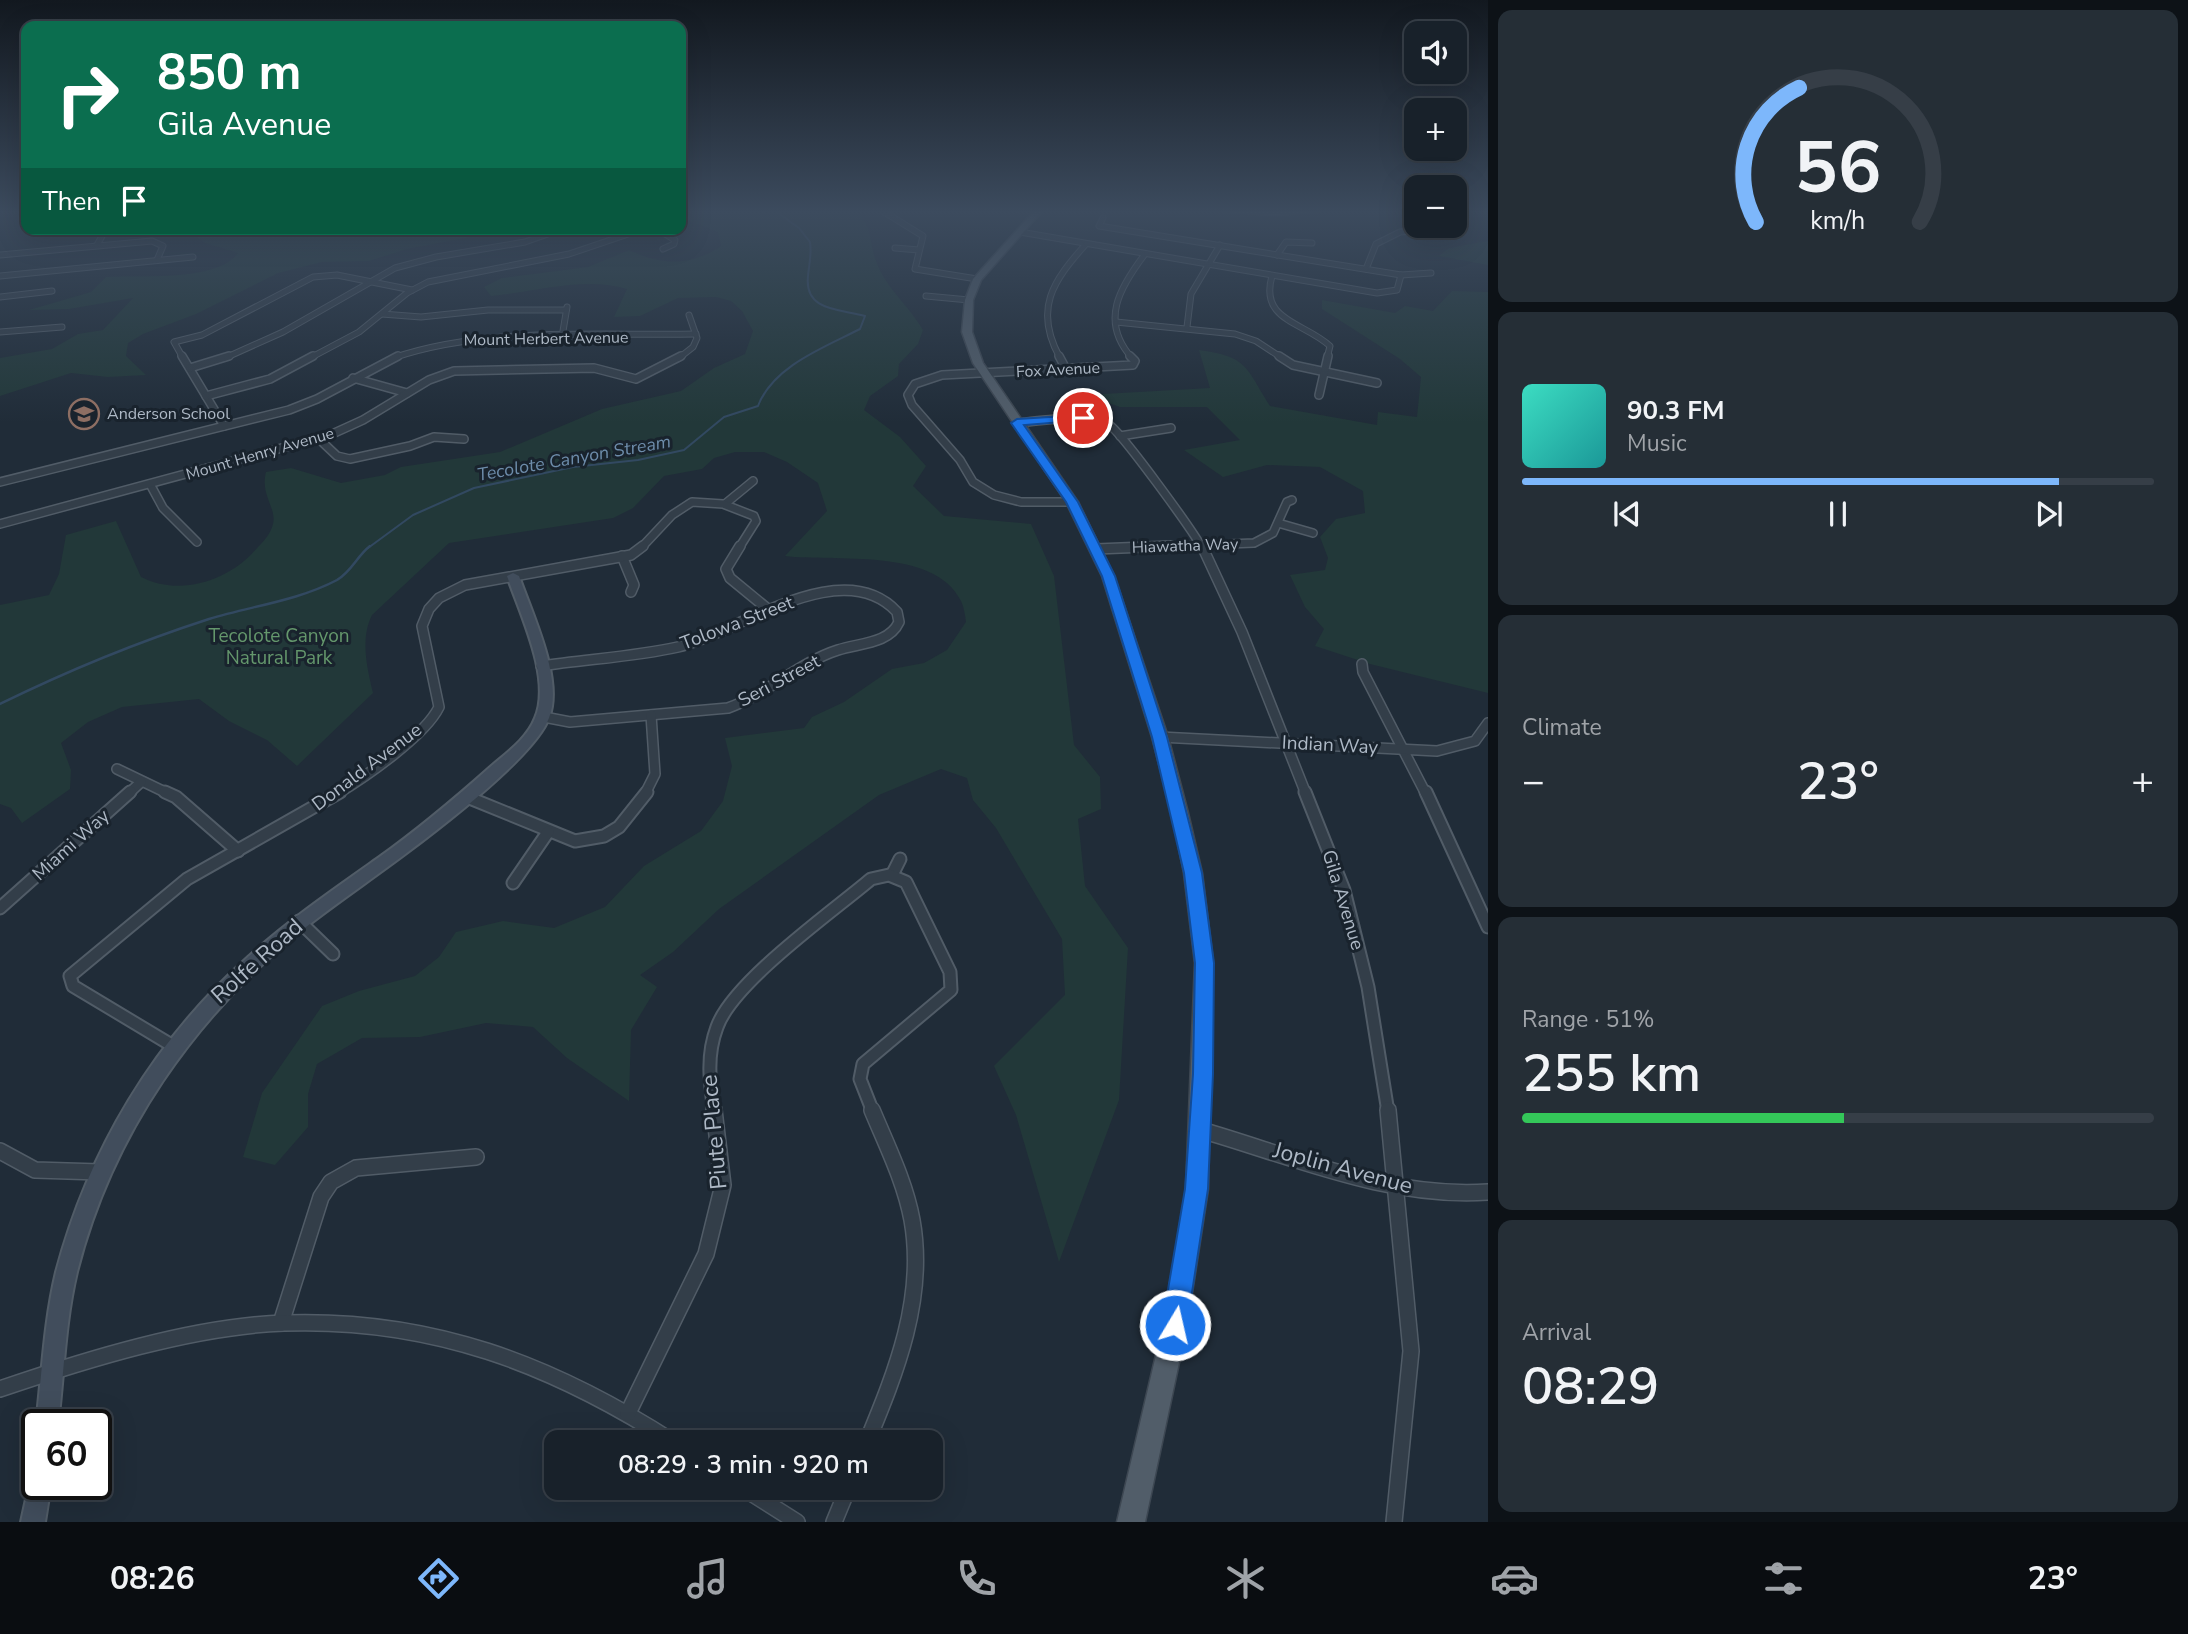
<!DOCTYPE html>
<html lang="en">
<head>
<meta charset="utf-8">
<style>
  body { margin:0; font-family:"Nunito Sans",sans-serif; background:#252e36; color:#f1f3f6; height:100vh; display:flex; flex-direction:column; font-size:26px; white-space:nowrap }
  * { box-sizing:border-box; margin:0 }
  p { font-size:23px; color:#9fa3a8 }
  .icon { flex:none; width:38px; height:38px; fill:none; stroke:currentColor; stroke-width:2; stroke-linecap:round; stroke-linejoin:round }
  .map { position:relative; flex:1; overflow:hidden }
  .side { display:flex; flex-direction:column; gap:10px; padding:10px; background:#0d1217; width:700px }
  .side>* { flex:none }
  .hud { position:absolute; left:21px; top:21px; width:665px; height:214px; border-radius:14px; box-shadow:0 7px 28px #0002,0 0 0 2px #363e47; background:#0b6e4f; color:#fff; overflow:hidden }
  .tools { position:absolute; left:1404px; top:21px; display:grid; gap:14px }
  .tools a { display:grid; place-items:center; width:63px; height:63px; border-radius:14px; background:#18212a; box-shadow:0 7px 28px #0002,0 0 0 2px #363e47; font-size:35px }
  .speed { position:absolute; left:21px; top:1409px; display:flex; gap:14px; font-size:35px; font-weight:700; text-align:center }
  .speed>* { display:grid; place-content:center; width:91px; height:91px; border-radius:50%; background:#18212a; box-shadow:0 7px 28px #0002,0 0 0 2px #363e47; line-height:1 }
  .speed .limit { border:4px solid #111; border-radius:10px; background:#fff; color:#111 }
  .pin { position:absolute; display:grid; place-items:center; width:60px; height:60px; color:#fff; margin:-30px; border:4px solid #fff; border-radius:50%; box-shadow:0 2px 7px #0007 }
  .me { position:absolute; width:77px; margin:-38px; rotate:9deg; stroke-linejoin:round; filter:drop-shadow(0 0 5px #0008) }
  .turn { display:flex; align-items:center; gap:24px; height:147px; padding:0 21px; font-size:32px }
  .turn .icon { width:91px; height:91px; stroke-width:2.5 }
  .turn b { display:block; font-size:49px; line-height:60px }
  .then { display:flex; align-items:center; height:66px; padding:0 21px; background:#0003; gap:14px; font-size:26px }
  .big { font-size:52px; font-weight:600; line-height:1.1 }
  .side .card { flex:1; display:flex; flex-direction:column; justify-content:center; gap:10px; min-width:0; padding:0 24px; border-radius:14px; background:#252e36 }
  .side .dial { align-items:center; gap:0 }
  .dial svg { height:182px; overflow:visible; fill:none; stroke:#363e47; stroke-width:7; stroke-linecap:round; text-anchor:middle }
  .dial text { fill:#f1f3f6; stroke:none }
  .song { display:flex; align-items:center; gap:21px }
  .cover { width:84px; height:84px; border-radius:10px; background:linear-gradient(135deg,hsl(170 70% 55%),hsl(180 70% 35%)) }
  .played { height:7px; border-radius:4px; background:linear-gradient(90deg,#7db7fb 85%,#363e47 85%) }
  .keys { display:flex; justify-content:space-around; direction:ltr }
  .heat { display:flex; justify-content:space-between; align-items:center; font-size:38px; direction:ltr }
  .charge { height:10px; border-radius:5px; background:linear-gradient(90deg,#34c759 51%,#363e47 0) }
  .trip { position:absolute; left:544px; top:1430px; width:399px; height:70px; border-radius:14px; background:#18212a; box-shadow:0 7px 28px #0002,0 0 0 2px #363e47; font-weight:600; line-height:70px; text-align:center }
  .tabs { display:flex; height:112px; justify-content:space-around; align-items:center; background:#0a0d11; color:#9fa3a8 }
  .tabs .icon { width:49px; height:49px }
  .tabs .active { color:#7db7fb }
  .tabs b { font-size:32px; color:#f1f3f6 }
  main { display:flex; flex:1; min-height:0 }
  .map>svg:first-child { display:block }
  .green { fill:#223839 }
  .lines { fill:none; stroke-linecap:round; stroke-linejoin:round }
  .stream-far1 { stroke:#324961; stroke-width:2 }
  .stream { stroke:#324961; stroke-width:2.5 }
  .street-far4-casing { stroke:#515c67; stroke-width:7 }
  .street-far3-casing { stroke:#515c67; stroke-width:10 }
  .street-far2-casing { stroke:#515c67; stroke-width:12 }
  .street-far1-casing { stroke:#515c67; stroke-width:15 }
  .street-casing { stroke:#515c67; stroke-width:18 }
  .secondary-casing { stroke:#515c67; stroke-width:4 }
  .primary-casing { stroke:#3d4752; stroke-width:3 }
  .street-far4 { stroke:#333e49; stroke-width:5 }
  .street-far3 { stroke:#333e49; stroke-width:7 }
  .street-far2 { stroke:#333e49; stroke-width:9 }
  .street-far1 { stroke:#333e49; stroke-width:11 }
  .street { stroke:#333e49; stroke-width:15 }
  .secondary { fill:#414d5c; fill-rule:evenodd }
  .primary { fill:#515d69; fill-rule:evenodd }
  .route { fill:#1a73e8; stroke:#114b97; stroke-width:2 }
  .labels { text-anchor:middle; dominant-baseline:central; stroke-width:6; stroke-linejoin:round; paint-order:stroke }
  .far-street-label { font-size:16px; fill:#aeb9c6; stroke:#19232d }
  .far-poi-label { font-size:16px; fill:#aeb9c6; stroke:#19232d; text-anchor:start }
  .far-water-label { font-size:18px; font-style:italic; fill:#6d8caa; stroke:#19232d }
  .street-label { font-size:19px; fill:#aeb9c6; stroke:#19232d }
  .park-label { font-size:19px; fill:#64976c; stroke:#19232d }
  .near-street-label { font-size:23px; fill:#aeb9c6; stroke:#19232d }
</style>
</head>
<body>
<main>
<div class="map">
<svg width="1488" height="1522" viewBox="0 0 1488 1522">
  <rect width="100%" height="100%" fill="#202c38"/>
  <!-- green -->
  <g class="green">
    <path d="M688 210H855C872 225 869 238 875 258 884 287 908 304 923 330L918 344 899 364 898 376 870 396 864 410 900 437 926 466 913 486 944 516 1031 524 1054 576 1074 745 1100 777 1101 809 1078 819 1085 886 1128 948 1119 1100 1059 1262 1016 1115 994 1066 1065 995 1062 939 996 828 973 800 967 778 941 769 879 795 719 909 673 952 640 975 657 987 631 1030 629 1101 567 1058 533 1027 486 1023 420 1037 362 1038 317 1064 308 1094V1127L275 1165 243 1157 262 1093 322 1006 359 991 415 976 439 957 456 932 503 921 554 928 605 907 644 866 701 831 723 801 732 766 725 738 804 728 812 717 844 702 892 669 924 663 947 650 966 622C965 615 964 607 961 601 935 547 833 562 785 556L827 511 818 483 787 462 764 452H735L714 458 702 469 664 476 633 508 613 518 449 543 372 615C360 639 367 668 373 693L297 766 267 740 229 721 199 699 122 707 88 722 61 743 71 770 70 789 22 823 11 808 0 804V605L49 595 59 574 66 535 116 521 141 577C181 597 230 581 258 547 264 541 271 533 273 524 277 508 260 495 266 472L291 468 341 483 385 475 401 467 500 452 602 409 681 391 714 368 745 354 753 331 742 311 731 301 716 297 678 298 640 316 614 317 627 289C584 276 535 292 491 296L484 287 502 278 588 267 629 250C661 265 690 267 721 246L718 232 684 219Z"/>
    <path d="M168 229H279L306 234 374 229H486L487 234 407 249 369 261 322 262 278 273 196 314 143 334 128 343 126 356 146 375 108 377 71 373 0 396V358L52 349 78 334 103 330 133 298 69 309 29 310 91 292 106 277C140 275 217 282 238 253L205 243 187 230Z"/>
    <path d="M1488 241V265L1439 256 1449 248Z"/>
    <path d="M1452 291 1488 292V693L1370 664 1315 646 1324 629 1305 607 1290 575 1325 570 1328 558 1320 537 1336 519 1365 513 1363 491 1320 467 1267 465 1223 477 1184 450 1240 440 1207 407H1120L1085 395 1210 388 1199 350C1248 357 1245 366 1270 406L1377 425 1378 412 1417 417 1421 377 1400 359 1322 309V300L1395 313 1405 306 1433 311Z"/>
  </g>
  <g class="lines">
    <!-- stream-far1 -->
    <path class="stream-far1" d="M368 548 413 515 474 488 573 467 638 460 684 450 724 417 758 406C773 366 825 347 860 329L865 316C841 309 804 312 808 276 809 264 812 254 810 242L799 228 774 210"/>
    <!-- stream -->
    <path class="stream" d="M0 704C67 671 138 642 209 619 251 606 297 601 337 580 352 571 357 556 370 546"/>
    <!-- street-far4 casing -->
    <g class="street-far4-casing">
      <g id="street-far4">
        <path d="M881 210 923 236 915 269 977 279"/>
        <path d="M1103 218 1099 226 1401 275 1431 273"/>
        <path d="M657 229 675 240 674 244 663 249"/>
        <path d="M1020 232 1377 293 1397 290 1401 275"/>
        <path d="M97 245 106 229"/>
        <path d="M895 248 919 250"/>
        <path d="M0 255 152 241 163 246 157 260"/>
        <path d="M1277 255 1286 242 1312 243"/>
        <path d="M1366 269 1376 244 1400 232 1461 228"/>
        <path d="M0 276 193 257"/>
        <path d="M1272 276C1259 321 1304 322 1330 346L1327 358"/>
        <path d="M926 296 969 300"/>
        <path d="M0 297 52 291"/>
        <path d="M382 314 421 317 488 310H566"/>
        <path d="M1116 322 1235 334 1256 341 1282 358"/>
        <path d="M1187 327 1191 294 1220 245"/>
        <path d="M0 332 62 327"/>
        <path d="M562 337 567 307"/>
        <path d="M183 358 174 342 202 335 313 277 337 275 412 290"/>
        <path d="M225 358 283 332 395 268 436 257 525 242 562 229"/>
        <path d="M310 358 359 332 407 293 428 282 569 254 643 229"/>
        <path d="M393 358C487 326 598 336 696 334"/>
        <path d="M679 358 693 347 697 338 689 315"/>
        <path d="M1060 358C1033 309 1053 281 1086 244"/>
        <path d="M1132 358C1099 321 1120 287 1145 254"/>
      </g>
    </g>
    <!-- street-far3 casing -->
    <g class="street-far3-casing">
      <g id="street-far3">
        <path d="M182 356 224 426"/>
        <path d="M1059 356 1066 369"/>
        <path d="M1279 356 1293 365 1377 383"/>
        <path d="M190 368 229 356"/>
        <path d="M353 378 407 393"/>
        <path d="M1319 395 1328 356"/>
        <path d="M206 396 270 379 313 356"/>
        <path d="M1017 423C1045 421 1081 412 1108 424 1120 430 1193 531 1202 548"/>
        <path d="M1120 436 1171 428"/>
        <path d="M319 439 337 456 350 459 410 446 434 437 464 439"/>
        <path d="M0 482 289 410 317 399 398 356"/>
        <path d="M150 484 163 508 197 542"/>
        <path d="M1072 502H1021L994 495 973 482 960 460 912 405 908 395 915 384 942 375 1133 365 1135 361 1130 356"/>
        <path d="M725 504 753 481"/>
        <path d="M1278 523 1313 533"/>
        <path d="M0 524 330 435 363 420 429 380 454 371 594 368 636 379 681 356"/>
        <path d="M641 548 672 515 692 502 723 504 754 516 756 521 739 548"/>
        <path d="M1125 548 1254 543 1273 533 1287 502 1292 500"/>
      </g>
    </g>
    <!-- street-far2 casing -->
    <g class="street-far2-casing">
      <g id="street-far2">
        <path d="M740 546 726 569 730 578 769 610"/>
        <path d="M1202 546 1242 632 1306 794"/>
        <path d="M1096 549 1171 546"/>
        <path d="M622 556 634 585 631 592"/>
        <path d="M1362 664 1363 672 1426 794"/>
        <path d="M541 666C586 659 634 657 678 647 736 634 841 552 897 612L899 622C889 644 859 643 838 650 800 662 767 694 728 708L570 722 544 717"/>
        <path d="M1160 737 1437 751 1475 741 1488 723"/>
        <path d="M117 769 169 794"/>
        <path d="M128 794 141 782"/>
        <path d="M337 794C365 777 425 736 439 707L422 626 429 609 439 598 465 585 631 555 643 546"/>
        <path d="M645 794 655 774 651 715"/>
      </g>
    </g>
    <!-- street-far1 casing -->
    <g class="street-far1-casing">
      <g id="street-far1">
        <path d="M165 792 176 797 238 851"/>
        <path d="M1305 792 1344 890 1368 987 1388 1112"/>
        <path d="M1426 792 1488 927"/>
        <path d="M467 797 575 841 604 836 619 827 647 792"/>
        <path d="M892 875 900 859"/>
        <path d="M513 883 548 832"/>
        <path d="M0 908 130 792"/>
        <path d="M299 921 333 954"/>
        <path d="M173 1046 73 986 70 976 187 879 340 792"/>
        <path d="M714 1112C710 1082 706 1056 717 1027 733 982 832 912 871 879L889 875 906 882 950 972 951 990 863 1064 860 1079 873 1112"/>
      </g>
    </g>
    <!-- street casing -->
    <g class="street-casing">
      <g id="street">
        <path d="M1388 1110 1411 1351 1394 1522"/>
        <path d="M1201 1130C1294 1157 1390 1199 1488 1192"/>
        <path d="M0 1151 35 1170 100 1172"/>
        <path d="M281 1323 321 1197 331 1182 356 1168 476 1157"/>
        <path d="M0 1389C85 1360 194 1326 284 1323 431 1318 551 1364 673 1442"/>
        <path d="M628 1413 706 1254 723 1185 714 1110"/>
        <path d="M867 1442C896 1372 926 1298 912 1220 905 1182 887 1146 872 1110"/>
        <path d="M743 1488 797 1522"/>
        <path d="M834 1522 848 1488"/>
      </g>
    </g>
    <!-- secondary casing -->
    <g class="secondary-casing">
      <g id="secondary">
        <path d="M513 573 519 576C532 614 564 679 549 718 534 757 440 828 404 855 372 879 338 902 306 927 195 1015 112 1134 77 1272 65 1322 64 1374 58 1424H37V1427L36 1424C42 1374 44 1322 56 1272 88 1151 154 1040 248 957 289 920 334 889 378 858 417 830 453 800 489 768 505 754 527 739 535 718 552 679 520 614 507 576Z"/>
        <path d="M37 1473V1484H51L45 1522H21L31 1476Z"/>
      </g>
    </g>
    <!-- primary casing -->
    <g class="primary-casing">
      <g id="primary">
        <path d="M1035 210H1043L981 280 973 300 972 332 983 363 1078 502 1114 576 1168 737 1188 813 1202 873 1213 963 1208 1189 1187 1325 1145 1522H1117L1163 1325 1186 1189 1195 963 1184 873 1172 813 1152 737 1102 576 1066 502 973 363 962 332 965 300 973 279Z"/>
        <path d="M1197 210H1338L1275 215Z"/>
      </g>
    </g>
    <!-- street-far4 -->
    <use href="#street-far4" class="street-far4"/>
    <!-- street-far3 -->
    <use href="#street-far3" class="street-far3"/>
    <!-- street-far2 -->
    <use href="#street-far2" class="street-far2"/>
    <!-- street-far1 -->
    <use href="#street-far1" class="street-far1"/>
    <!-- street -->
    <use href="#street" class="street"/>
    <!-- secondary -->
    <use href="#secondary" class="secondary"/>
    <!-- primary -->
    <use href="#primary" class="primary"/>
  </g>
  <!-- sky -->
  <linearGradient id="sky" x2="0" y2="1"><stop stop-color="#12181f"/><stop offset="0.5" stop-color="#3c4b5e"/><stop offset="1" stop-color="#3c4b5e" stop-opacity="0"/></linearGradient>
  <rect width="1488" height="423" fill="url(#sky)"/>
  <!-- route -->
  <path class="route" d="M1083 415 1089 418 1087 420 1024 425 1078 502 1115 576 1167 737 1202 873 1214 963 1213 1074 1208 1189 1187 1325 1183 1334 1175 1337 1166 1334 1162 1325 1185 1189 1193 1074 1195 963 1184 873 1152 737 1102 576 1066 502 1011 423 1017 419Z"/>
  <!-- icons -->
  <defs>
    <g id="school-ring" transform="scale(1.575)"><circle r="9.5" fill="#19232d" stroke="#8d6e63" stroke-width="1.5"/><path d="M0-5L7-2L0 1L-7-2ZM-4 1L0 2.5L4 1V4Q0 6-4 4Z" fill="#8d6e63"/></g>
  </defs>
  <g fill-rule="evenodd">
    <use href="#school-ring" x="84" y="414"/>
  </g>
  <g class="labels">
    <!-- far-street labels -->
    <g class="far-street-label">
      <text transform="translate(546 339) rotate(-1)">Mount Herbert Avenue</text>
      <text transform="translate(1058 370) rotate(-3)">Fox Avenue</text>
      <text transform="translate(260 454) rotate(-16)">Mount Henry Avenue</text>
      <text transform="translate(1185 546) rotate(-2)">Hiawatha Way</text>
    </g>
    <!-- far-poi labels -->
    <g class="far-poi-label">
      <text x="107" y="414">Anderson School</text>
    </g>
    <!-- far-water labels -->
    <g class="far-water-label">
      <text transform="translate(574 458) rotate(-10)">Tecolote Canyon Stream</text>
    </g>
    <!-- street labels -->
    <g class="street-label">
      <text transform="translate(737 623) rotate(-21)">Tolowa Street</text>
      <text transform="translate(779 681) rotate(-28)">Seri Street</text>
      <text transform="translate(1330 745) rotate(3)">Indian Way</text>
      <text transform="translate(367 767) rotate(-37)">Donald Avenue</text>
      <text transform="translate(71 845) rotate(-42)">Miami Way</text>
      <text transform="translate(1343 900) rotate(73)">Gila Avenue</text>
    </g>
    <!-- park labels -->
    <g class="park-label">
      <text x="279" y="636">Tecolote Canyon<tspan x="279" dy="22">Natural Park</tspan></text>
    </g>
    <!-- near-street labels -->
    <g class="near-street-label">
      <text transform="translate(257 961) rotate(-42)">Rolfe Road</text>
      <text transform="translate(714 1132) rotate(-95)">Piute Place</text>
      <text transform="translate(1343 1168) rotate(15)">Joplin Avenue</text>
    </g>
  </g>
</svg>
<div class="tools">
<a><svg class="icon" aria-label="sound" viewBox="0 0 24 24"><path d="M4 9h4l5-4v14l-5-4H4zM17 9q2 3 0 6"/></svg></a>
<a>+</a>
<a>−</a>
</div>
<div class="speed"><div class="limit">60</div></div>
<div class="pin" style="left:1083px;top:418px;background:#d93025"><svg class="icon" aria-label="arrive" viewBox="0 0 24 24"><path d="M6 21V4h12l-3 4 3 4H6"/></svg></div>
<svg class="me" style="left:1175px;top:1325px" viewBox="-20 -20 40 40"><circle r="17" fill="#1a73e8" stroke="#fff" stroke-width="3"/><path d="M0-11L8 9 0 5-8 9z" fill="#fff"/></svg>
<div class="trip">08:29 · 3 min · 920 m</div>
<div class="hud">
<div class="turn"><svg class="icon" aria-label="right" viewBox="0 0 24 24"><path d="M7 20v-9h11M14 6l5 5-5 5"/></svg><div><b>850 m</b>Gila Avenue</div></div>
<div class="then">Then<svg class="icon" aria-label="arrive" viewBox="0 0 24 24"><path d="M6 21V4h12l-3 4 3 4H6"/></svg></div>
</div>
</div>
<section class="side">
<div class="card dial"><svg viewBox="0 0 100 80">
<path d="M14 69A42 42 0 1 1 86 69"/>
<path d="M14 69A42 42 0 0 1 33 10" stroke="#7db7fb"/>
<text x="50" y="56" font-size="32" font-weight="700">56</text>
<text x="50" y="72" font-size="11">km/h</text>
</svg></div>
<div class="card">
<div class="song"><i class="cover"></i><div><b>90.3 FM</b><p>Music</p></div></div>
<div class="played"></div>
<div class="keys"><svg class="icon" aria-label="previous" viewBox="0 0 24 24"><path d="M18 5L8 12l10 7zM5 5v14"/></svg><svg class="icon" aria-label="pause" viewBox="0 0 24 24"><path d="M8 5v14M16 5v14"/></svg><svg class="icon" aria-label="next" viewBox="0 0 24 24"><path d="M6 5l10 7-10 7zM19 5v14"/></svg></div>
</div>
<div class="card"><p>Climate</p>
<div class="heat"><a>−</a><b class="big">23°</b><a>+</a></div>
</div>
<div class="card"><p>Range · 51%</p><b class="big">255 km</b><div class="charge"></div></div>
<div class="card"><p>Arrival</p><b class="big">08:29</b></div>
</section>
</main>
<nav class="tabs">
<b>08:26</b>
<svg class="icon active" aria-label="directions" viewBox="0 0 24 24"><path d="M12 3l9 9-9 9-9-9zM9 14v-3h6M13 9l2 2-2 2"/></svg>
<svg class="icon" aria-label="music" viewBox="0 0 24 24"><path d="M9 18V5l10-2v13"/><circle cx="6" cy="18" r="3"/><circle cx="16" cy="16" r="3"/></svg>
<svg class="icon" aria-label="phone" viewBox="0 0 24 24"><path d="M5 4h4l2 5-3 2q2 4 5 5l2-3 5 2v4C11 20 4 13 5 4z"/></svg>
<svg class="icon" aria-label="climate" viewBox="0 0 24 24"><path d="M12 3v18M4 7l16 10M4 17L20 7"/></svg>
<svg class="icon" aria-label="car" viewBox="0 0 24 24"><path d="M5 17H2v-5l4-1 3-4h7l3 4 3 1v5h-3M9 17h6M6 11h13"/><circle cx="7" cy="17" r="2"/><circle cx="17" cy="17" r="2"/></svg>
<svg class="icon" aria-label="filters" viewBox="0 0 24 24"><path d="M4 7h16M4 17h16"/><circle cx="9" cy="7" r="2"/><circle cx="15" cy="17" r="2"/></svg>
<b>23°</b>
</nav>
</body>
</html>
